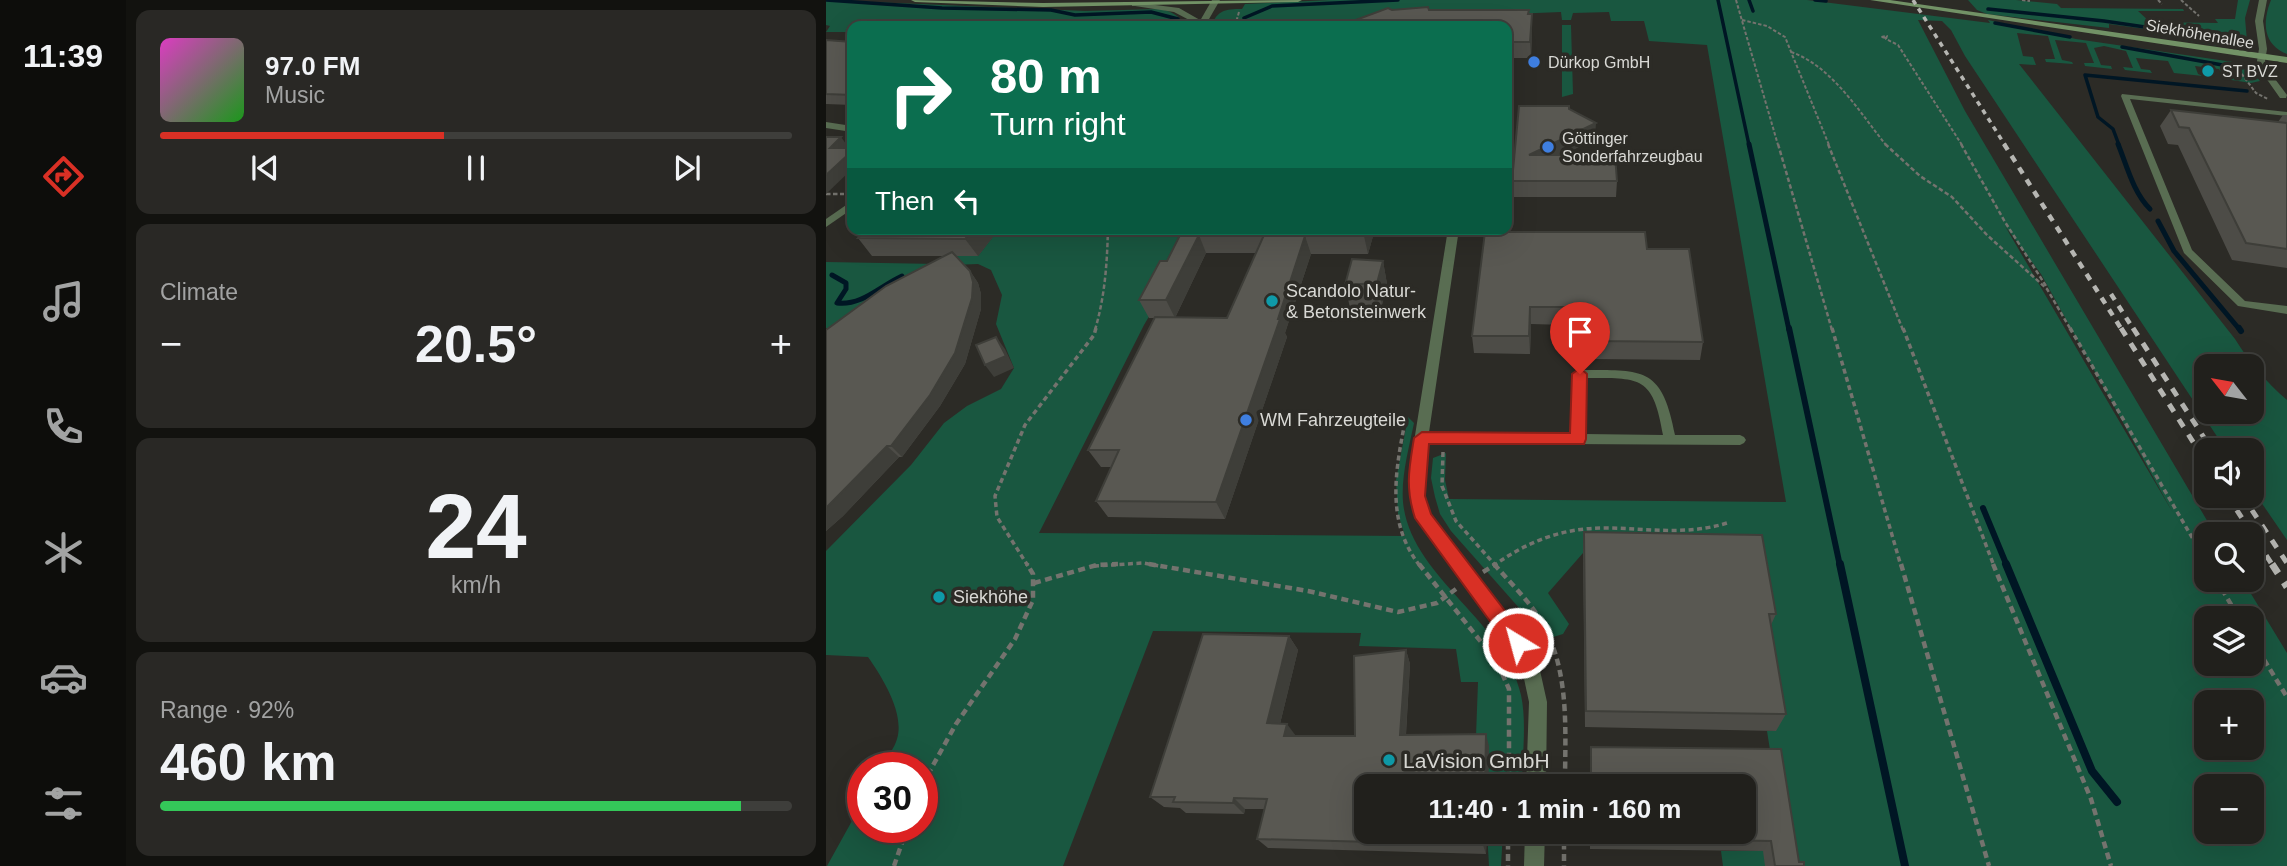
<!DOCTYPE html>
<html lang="en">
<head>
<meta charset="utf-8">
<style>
  body { margin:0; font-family:Helvetica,sans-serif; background:#292825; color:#f1f3f6; height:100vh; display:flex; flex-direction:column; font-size:26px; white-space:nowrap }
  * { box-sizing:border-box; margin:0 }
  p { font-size:23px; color:#a2a3a3 }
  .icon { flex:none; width:38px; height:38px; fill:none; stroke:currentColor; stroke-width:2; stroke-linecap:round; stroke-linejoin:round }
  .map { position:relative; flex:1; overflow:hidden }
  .sheet { display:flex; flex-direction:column; gap:10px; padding:10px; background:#12120f; width:700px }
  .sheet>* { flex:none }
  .hud { position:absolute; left:21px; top:21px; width:665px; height:214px; border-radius:14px; box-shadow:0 7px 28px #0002,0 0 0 2px #3e3e3b; background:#0b6e4f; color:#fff; overflow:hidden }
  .needle { width:46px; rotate:301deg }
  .fabs { position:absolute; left:1368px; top:354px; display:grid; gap:14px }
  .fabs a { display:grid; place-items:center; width:70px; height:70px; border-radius:14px; background:#21201c; box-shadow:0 7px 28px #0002,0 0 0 2px #3e3e3b; font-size:35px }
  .speed { position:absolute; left:21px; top:752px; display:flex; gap:14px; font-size:35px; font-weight:700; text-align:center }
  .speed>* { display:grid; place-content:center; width:91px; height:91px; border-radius:50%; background:#21201c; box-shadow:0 7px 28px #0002,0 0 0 2px #3e3e3b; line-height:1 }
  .speed .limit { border:10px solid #d22; background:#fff; color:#111 }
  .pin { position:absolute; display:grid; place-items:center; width:60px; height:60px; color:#fff; margin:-72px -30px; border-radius:50% 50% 50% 0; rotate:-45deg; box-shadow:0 0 7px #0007 }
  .pin .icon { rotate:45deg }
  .me { position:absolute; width:77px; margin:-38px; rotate:323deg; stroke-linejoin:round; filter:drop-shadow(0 0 5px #0008) }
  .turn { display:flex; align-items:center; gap:24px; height:147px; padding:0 28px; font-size:32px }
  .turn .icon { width:91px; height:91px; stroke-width:2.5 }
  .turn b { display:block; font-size:49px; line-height:60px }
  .then { display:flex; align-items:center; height:66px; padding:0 28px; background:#0003; gap:14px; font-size:26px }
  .big { font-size:52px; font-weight:600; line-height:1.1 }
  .sheet .tile { flex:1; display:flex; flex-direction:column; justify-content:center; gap:10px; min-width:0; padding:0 24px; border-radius:14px; background:#292825 }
  .sheet .dial { align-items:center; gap:0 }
  .dial b { font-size:91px; line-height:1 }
  .song { display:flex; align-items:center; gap:21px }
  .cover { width:84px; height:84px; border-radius:10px; background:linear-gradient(135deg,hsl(310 70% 55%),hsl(120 70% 35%)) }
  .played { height:7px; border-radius:4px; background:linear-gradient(90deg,#d93025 45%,#3e3e3b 45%) }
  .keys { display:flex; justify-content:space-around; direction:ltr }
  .heat { display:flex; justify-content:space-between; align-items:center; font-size:38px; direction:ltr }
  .charge { height:10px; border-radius:5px; background:linear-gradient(90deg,#34c759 92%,#3e3e3b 0) }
  .trip { position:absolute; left:528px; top:774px; width:402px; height:70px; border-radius:14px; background:#21201c; box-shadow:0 7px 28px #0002,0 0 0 2px #3e3e3b; font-weight:600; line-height:70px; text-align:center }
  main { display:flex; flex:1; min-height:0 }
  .dock { display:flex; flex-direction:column; width:126px; justify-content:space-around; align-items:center; background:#0d0d0b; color:#a2a3a3 }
  .dock .icon { width:49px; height:49px }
  .dock .on { color:#d93025 }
  .dock b { font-size:32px; color:#f1f3f6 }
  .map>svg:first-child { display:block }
  .green { fill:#195740; fill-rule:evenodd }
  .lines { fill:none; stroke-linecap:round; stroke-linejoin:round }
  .stream-far3 { stroke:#001624; stroke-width:3.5 }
  .stream-far2 { stroke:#001624; stroke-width:5 }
  .stream-far1 { stroke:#001624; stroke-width:6 }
  .stream { stroke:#001624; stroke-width:8 }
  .path-far3 { stroke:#74736e; stroke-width:2; stroke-dasharray:3.5 2; stroke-linecap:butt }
  .path-far2 { stroke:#74736e; stroke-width:2.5; stroke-dasharray:4.5 2.5; stroke-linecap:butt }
  .path-far1 { stroke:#74736e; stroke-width:3.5; stroke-dasharray:5 3.5; stroke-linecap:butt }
  .path { stroke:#74736e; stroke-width:4.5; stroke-dasharray:7 4.5; stroke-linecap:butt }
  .service { fill:#596d52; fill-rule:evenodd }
  .minor { fill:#596d52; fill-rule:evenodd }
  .secondary { fill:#729266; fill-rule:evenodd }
  .rail-far3 { stroke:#b6b6b2; stroke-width:3.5; stroke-dasharray:5 5; stroke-linecap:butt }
  .rail-far2 { stroke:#b6b6b2; stroke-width:4.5; stroke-dasharray:7 7; stroke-linecap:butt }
  .rail-far1 { stroke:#b6b6b2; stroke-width:5; stroke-dasharray:9 9; stroke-linecap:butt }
  .rail { stroke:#b6b6b2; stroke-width:7; stroke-dasharray:11 11; stroke-linecap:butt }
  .wall { fill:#4d4c47; fill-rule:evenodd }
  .shaded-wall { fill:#3e3e39 }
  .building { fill:#595852; stroke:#3e3e39; stroke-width:2 }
  .route { fill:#d93025; stroke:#8d1f18; stroke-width:2 }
  .shop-dot { fill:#3f7fe0; stroke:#2c2b26; stroke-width:2.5 }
  .culture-dot { fill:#0f9aa8; stroke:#2c2b26; stroke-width:2.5 }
  .labels { text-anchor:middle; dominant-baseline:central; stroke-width:7; stroke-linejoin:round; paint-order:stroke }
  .far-street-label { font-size:16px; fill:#d9d9d5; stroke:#2c2b26 }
  .far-poi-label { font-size:16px; fill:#d9d9d5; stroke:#2c2b26; text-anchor:start }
  .poi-label { font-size:18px; fill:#d9d9d5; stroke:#2c2b26; text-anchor:start }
  .near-poi-label { font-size:21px; fill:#d9d9d5; stroke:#2c2b26; text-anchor:start }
</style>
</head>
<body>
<main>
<nav class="dock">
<b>11:39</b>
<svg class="icon on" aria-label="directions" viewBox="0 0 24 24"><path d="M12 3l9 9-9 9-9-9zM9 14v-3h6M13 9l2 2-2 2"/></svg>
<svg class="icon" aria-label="music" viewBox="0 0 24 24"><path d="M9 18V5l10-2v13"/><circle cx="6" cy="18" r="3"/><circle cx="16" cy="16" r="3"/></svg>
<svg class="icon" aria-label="phone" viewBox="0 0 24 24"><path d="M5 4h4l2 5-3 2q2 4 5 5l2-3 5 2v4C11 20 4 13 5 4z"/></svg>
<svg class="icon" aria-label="climate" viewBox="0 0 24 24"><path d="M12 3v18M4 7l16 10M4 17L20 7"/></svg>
<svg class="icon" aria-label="car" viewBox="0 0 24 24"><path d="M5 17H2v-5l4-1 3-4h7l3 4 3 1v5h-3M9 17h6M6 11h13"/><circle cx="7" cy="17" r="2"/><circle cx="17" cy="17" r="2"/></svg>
<svg class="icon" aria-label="filters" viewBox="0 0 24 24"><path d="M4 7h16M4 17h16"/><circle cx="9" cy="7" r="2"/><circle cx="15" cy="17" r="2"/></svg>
</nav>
<section class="sheet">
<div class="tile">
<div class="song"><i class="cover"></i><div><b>97.0 FM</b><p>Music</p></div></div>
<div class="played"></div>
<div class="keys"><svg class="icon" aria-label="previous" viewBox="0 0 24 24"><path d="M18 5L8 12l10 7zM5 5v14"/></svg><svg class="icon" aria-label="pause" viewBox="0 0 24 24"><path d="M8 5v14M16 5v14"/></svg><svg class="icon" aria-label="next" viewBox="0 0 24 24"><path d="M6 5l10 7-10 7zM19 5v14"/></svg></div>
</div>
<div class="tile"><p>Climate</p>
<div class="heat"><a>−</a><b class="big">20.5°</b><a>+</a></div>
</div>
<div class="tile dial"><b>24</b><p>km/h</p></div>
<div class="tile"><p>Range · 92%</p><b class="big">460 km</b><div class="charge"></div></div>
</section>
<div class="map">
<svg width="1461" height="866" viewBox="0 0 1461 866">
  <rect width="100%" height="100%" fill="#2c2b26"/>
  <!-- green -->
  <g class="green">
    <path d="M0 0 259 11 334 9C343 11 353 14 358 25L26 26V32H0L4 26 0 25Z"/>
    <path d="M504 0H981L1164 23 1162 20 1250 39 1407 62 1422 67 1434 81 1425 83 1399 79 1393 69 1369 66 1372 74 1377 76 1348 73 1342 61 1310 58 1315 69 1324 70 1326 73 1299 70 1297 67 1307 68 1300 51 1278 46 1268 48 1275 65 1285 66 1286 69 1259 66 1258 63H1268L1260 43 1229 40 1236 60 1246 62 1247 64 1220 62 1219 59H1229L1222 36 1191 33 1197 56 1207 57 1210 65 1193 64 1409 339C1424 363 1440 382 1461 400V540L1426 489V450H1400L1139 56 1125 30 1116 21 1092 20 1139 111 1389 534H1381V579H1416L1461 653V866H897L895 851H960L941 731H949L757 553 722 593 743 624 737 634 724 638 709 632 694 609 625 531 614 514 609 497 605 478 607 458 620 453 619 480 623 499 960 502 881 45 823 41 818 21H785L783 12 747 13 745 20H736L735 12 470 23 466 26H385C392 10 399 9 416 9L419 4ZM1179 226 1215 274 1347 513ZM1381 366H1426V411H1381ZM1381 618H1426V663H1381ZM1381 702H1426V747H1381ZM1381 786H1426V831H1381Z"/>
    <path d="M1142 0H1190L1231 4 1235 8 1357 9 1358 11H1312L1324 22 1392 23 1389 19H1409L1412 0H1424L1419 18 1421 41 1420 43 1392 40V46L1321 33 1320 29 1283 24V28L1161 14 1151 10Z"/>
    <path d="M1445 0H1461V54C1437 45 1436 22 1445 0Z"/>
    <path d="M736 25H745L747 94 736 97Z"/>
    <path d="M173 229H374L318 325 213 533 579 536 572 514 570 480 582 417 588 423C583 448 575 476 577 502 584 577 679 620 695 695 701 723 696 757 696 786H662L663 747 650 736 652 682H635L630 649 533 646 535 633 327 631 237 866H1L37 801V828H96V768H55C60 759 68 749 71 739 79 713 56 677 42 657L0 655V551L85 465 118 423 141 406 175 389 188 368 170 324 176 295 165 270 152 264 126 265 125 256H152Z"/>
    <path d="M0 262 112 264 10 328H0Z"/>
    <path d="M661 831H677L675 866H663Z"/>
  </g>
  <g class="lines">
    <!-- stream-far3 -->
    <g class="stream-far3">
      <path d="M0 0 116 8 225 10 249 15 325 12 352 19"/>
      <path d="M892 0 923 145"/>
      <path d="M923 0 927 11"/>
      <path d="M989 0 1000 1"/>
      <path d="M1162 9 1278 21 1408 40"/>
      <path d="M418 18 446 6 572 0"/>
      <path d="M1169 23 1244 37"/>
      <path d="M1296 47 1402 66"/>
      <path d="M1293 145 1287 129 1272 117 1259 75 1421 91"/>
    </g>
    <!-- stream-far2 -->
    <g class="stream-far2">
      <path d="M923 144 963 330"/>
      <path d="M1292 144C1301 166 1307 192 1324 209"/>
      <path d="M1332 221 1348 251 1414 330"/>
      <path d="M6 275 20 283V289L11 303C36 306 54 286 76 276"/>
    </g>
    <!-- stream-far1 -->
    <g class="stream-far1">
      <path d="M963 328 1014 566"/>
      <path d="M1413 328 1415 331"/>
      <path d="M1157 508 1181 566"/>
    </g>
    <!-- stream -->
    <g class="stream">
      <path d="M1014 564 1079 866"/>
      <path d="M1180 564 1266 771 1291 802"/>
    </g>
    <!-- path-far3 -->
    <g class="path-far3">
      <path d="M910 0 952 145"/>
      <path d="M1196 0 1204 1"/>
      <path d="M1332 0 1336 4"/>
      <path d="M1355 0 1373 16"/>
      <path d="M916 20 941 26 959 37 1003 145"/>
      <path d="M409 26 413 12"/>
      <path d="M1060 38 1055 37 1061 36 1060 39 1072 45 1136 145"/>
      <path d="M965 52C1006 66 1034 113 1060 145"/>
      <path d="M1409 65 1430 93 1442 99"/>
    </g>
    <!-- path-far2 -->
    <g class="path-far2">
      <path d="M952 144 1006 330"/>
      <path d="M1002 144 1077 330"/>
      <path d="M1059 144 1094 176 1126 197 1161 235 1221 289 1245 330"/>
      <path d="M1135 144 1179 222 1220 286"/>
      <path d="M0 194H18"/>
      <path d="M269 330C279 296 281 264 282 229"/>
    </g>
    <!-- path-far1 -->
    <g class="path-far1">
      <path d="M1006 328 1075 566"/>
      <path d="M1077 328 1168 566"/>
      <path d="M1244 328 1381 563"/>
      <path d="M579 422C569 472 560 523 594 566"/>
      <path d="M617 452 616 486 630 521 670 566"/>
      <path d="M202 566 171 517 169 496 199 425 268 335 270 328"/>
      <path d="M268 566 317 563 334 566"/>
      <path d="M667 566C701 542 735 528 778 528 820 528 859 536 901 523"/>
    </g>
    <!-- path -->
    <g class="path">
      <path d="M323 564 482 591 572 612 611 603 630 589"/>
      <path d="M593 564 671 662 683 689V786"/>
      <path d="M668 564C682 580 698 596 710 613 745 665 739 727 739 786"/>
      <path d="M1075 564 1163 866"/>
      <path d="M1167 564 1265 799 1285 866"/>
      <path d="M657 572 670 564"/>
      <path d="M1390 579 1413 618"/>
      <path d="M208 583 271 565 292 564"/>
      <path d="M1426 640 1461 697"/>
      <path d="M96 785 130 724 189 639 207 600V574L201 564"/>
      <path d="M682 831V866"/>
      <path d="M738 831V866"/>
      <path d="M68 866 81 828"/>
    </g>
    <!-- service -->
    <g class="service">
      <path d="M1296 94 1461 112V116L1304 99 1366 250 1419 301 1461 306V314L1412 306 1358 253 1295 96Z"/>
      <path d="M754 370C817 370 836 366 849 435H914L918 437 920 440 918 443 914 445 596 443 592 441 590 438 592 435 596 433 746 434 748 374ZM760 378C815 378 827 376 837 435L758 434Z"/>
    </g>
    <!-- minor -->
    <g class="minor">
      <path d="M386 0H394L379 26H371Z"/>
      <path d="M1433 0H1441L1437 21 1441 49 1439 61 1443 71 1461 95 1460 98H1454L1435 71 1431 61 1433 49 1429 21Z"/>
      <path d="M306 2 353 8 374 20 367 22 348 12 309 6H306Z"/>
      <path d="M0 122 26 126V132L0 128Z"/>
      <path d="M26 201V209L0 227V219Z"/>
      <path d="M622 229H633L597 473V496L604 515 711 657 721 702 720 786H700L703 702 694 660 593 522 583 496V473Z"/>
      <path d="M699 831H719L718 866H698Z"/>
    </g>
    <!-- secondary -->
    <g class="secondary">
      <path d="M85 0 217 3 476 0 472 2 217 7 89 2Z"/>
      <path d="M1044 0H1064L1461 57V63Z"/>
    </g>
    <!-- rail-far3 -->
    <path class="rail-far3" d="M1087 0 1179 145"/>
    <!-- rail-far2 -->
    <g class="rail-far2">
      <path d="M1178 144 1296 330"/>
      <path d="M1285 294 1308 330"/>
    </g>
    <!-- rail-far1 -->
    <g class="rail-far1">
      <path d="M1295 328 1381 464"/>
      <path d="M1307 328 1386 450"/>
      <path d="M1401 495 1447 566"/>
      <path d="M1416 495 1461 563"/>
    </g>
    <!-- rail -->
    <path class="rail" d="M1446 564 1461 587"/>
  </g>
  <!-- wall -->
  <g class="wall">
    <path d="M566 10H603L703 14 706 29 705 58H681V26Z"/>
    <path d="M0 40 26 42V105L0 104Z"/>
    <path d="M743 109 769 139 736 155 791 181 790 197H687L686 181Z"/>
    <path d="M1345 110 1452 122 1457 115H1461V268L1406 260 1352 145 1342 144 1334 126Z"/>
    <path d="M40 229H173L152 256H129L144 271 152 283 155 294V309L139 364 114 406 76 457H73L17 516 0 531V330L118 256H46L32 238Z"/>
    <path d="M357 229H549L542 254H485L459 333 461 337 399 519 282 517 270 501 285 467H275L262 450 329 318H323L313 300 341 261ZM380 253H430L401 318H349Z"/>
    <path d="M821 249 877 342 874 360 766 359 765 347H740V325L705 324 704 354 648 353 646 336Z"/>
    <path d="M557 261 561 284 556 305 524 308 519 285Z"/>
    <path d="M758 532 950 614 945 625 960 714 950 731 759 727 757 553Z"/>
    <path d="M463 636 472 650 454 724 470 736H529L580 650 584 664 580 735 663 746 662 786H541L661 831 660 854 442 848 431 839 438 809H419L418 814 360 813 354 808 338 807 324 797Z"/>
    <path d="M765 747 955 749 973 862 978 866H939L937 851 764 849V831H919V786H764V760Z"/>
  </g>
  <!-- shaded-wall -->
  <g class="shaded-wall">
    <path d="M706 14V29L705 58 704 42Z"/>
    <path d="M770 123 769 139 703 172V155Z"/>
    <path d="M15 137 23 148H4Z"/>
    <path d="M26 151V169L0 194V175Z"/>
    <path d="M147 229H173L152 256 139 239Z"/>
    <path d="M540 229H549L542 254 538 236Z"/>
    <path d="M373 235 380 253 349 318 340 300Z"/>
    <path d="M479 236 485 254 459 333 461 337 399 519 390 502Z"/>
    <path d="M557 261 561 284 556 305 551 283Z"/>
    <path d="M144 271 152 283 155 294V309L139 364 114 406 76 457 65 446Z"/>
    <path d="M704 307 705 324 704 354 703 336Z"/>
    <path d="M170 337 179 349 188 368 168 377 159 365Z"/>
    <path d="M61 446 73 457 17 516 0 531V508Z"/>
    <path d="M463 636 472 650 451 736 441 723Z"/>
    <path d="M580 650 584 664 579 748 574 735Z"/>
    <path d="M461 724 470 736H458Z"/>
    <path d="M660 734 663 746 662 786H659Z"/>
    <path d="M408 798 419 809 418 814 407 803Z"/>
    <path d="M658 831H661L660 854 657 845Z"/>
  </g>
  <!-- building -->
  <g class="building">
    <path d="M602 7 603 10H703L702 14H706L704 42H681V26H521L527 21 562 8 566 10Z"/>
    <path d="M62 20 142 25 140 26H53Z"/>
    <path d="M0 40 26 42V95L0 94Z"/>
    <path d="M693 106H743V109L770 123 703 155H789L791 181H686Z"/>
    <path d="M1345 110 1461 123V249L1420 243 1363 128 1353 127Z"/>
    <path d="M0 137H15L4 148H26V151L0 175Z"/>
    <path d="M40 229H147L139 239 32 238Z"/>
    <path d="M357 229H540L538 236H479L452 319H454L390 502 270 501 293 450H262L329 317 401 318 438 235H373L340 300H313L334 261H341Z"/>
    <path d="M659 232H819L821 249H863L877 342 767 341 766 329H740V307H704L703 336H646Z"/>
    <path d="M126 252 144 271 147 282 146 298 129 353 104 395 65 446H61L0 508V330L60 286Z"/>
    <path d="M526 259 557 261 551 283 519 285Z"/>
    <path d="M170 337 180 356 159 365 150 345Z"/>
    <path d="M758 532 936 535 950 614H943L960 714 760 711Z"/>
    <path d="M377 634 463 636 441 723 461 724 458 736H529L528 656 580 650 574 735 660 734 659 786H541V831H658L657 845 431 839 441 799 408 798 407 803 347 802 349 797H324Z"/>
    <path d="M765 747 955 749 973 862H978V866H949L945 841 766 838V831H919V786H765Z"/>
  </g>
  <!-- route -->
  <path class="route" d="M754 368 761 374 760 439 758 444H603L599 496 605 514 699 637 702 643 699 650 692 653 685 650 589 518C579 487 583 469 588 438L596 432 744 433 746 374Z"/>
  <!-- markers -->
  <g class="shop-dot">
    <circle cx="708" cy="62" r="7"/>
    <circle cx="722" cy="147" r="7"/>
    <circle cx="420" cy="420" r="7"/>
  </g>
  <g class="culture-dot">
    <circle cx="1382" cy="71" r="7"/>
    <circle cx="446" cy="301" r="7"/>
    <circle cx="113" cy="597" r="7"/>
    <circle cx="563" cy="760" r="7"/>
  </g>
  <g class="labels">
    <!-- far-street labels -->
    <g class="far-street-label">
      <text transform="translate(1374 34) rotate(10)">Siekhöhenallee</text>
    </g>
    <!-- far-poi labels -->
    <g class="far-poi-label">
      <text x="722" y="62">Dürkop GmbH</text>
      <text x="1396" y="71">ST BVZ</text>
      <text x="736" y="138">Göttinger<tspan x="736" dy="18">Sonderfahrzeugbau</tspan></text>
    </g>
    <!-- poi labels -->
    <g class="poi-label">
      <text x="460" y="291">Scandolo Natur-<tspan x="460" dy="21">&amp; Betonsteinwerk</tspan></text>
      <text x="434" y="420">WM Fahrzeugteile</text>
      <text x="127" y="597">Siekhöhe</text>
    </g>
    <!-- near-poi labels -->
    <g class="near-poi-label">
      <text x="577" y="760">LaVision GmbH</text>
    </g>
  </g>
</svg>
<div class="fabs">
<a><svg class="needle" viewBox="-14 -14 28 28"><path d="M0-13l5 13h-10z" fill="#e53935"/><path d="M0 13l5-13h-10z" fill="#a2a3a3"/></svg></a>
<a><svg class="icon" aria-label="sound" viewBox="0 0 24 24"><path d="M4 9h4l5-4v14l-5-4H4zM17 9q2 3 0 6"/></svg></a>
<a><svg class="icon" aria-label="search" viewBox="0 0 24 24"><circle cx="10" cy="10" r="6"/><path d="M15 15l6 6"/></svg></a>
<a><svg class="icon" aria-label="layers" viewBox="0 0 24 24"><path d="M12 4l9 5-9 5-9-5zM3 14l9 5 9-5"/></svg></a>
<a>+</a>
<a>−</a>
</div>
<div class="speed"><div class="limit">30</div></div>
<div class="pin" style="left:754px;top:374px;background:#d93025"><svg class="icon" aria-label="arrive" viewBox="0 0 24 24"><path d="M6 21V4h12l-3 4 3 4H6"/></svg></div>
<svg class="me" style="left:692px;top:643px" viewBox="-20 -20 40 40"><circle r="17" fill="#d93025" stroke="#fff" stroke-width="3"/><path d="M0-11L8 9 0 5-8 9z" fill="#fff"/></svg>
<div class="trip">11:40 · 1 min · 160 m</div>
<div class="hud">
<div class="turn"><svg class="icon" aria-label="right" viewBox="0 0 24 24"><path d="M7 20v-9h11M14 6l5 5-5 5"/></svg><div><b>80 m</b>Turn right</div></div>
<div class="then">Then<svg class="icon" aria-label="left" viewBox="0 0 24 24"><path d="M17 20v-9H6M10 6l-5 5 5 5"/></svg></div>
</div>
</div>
</main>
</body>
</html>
